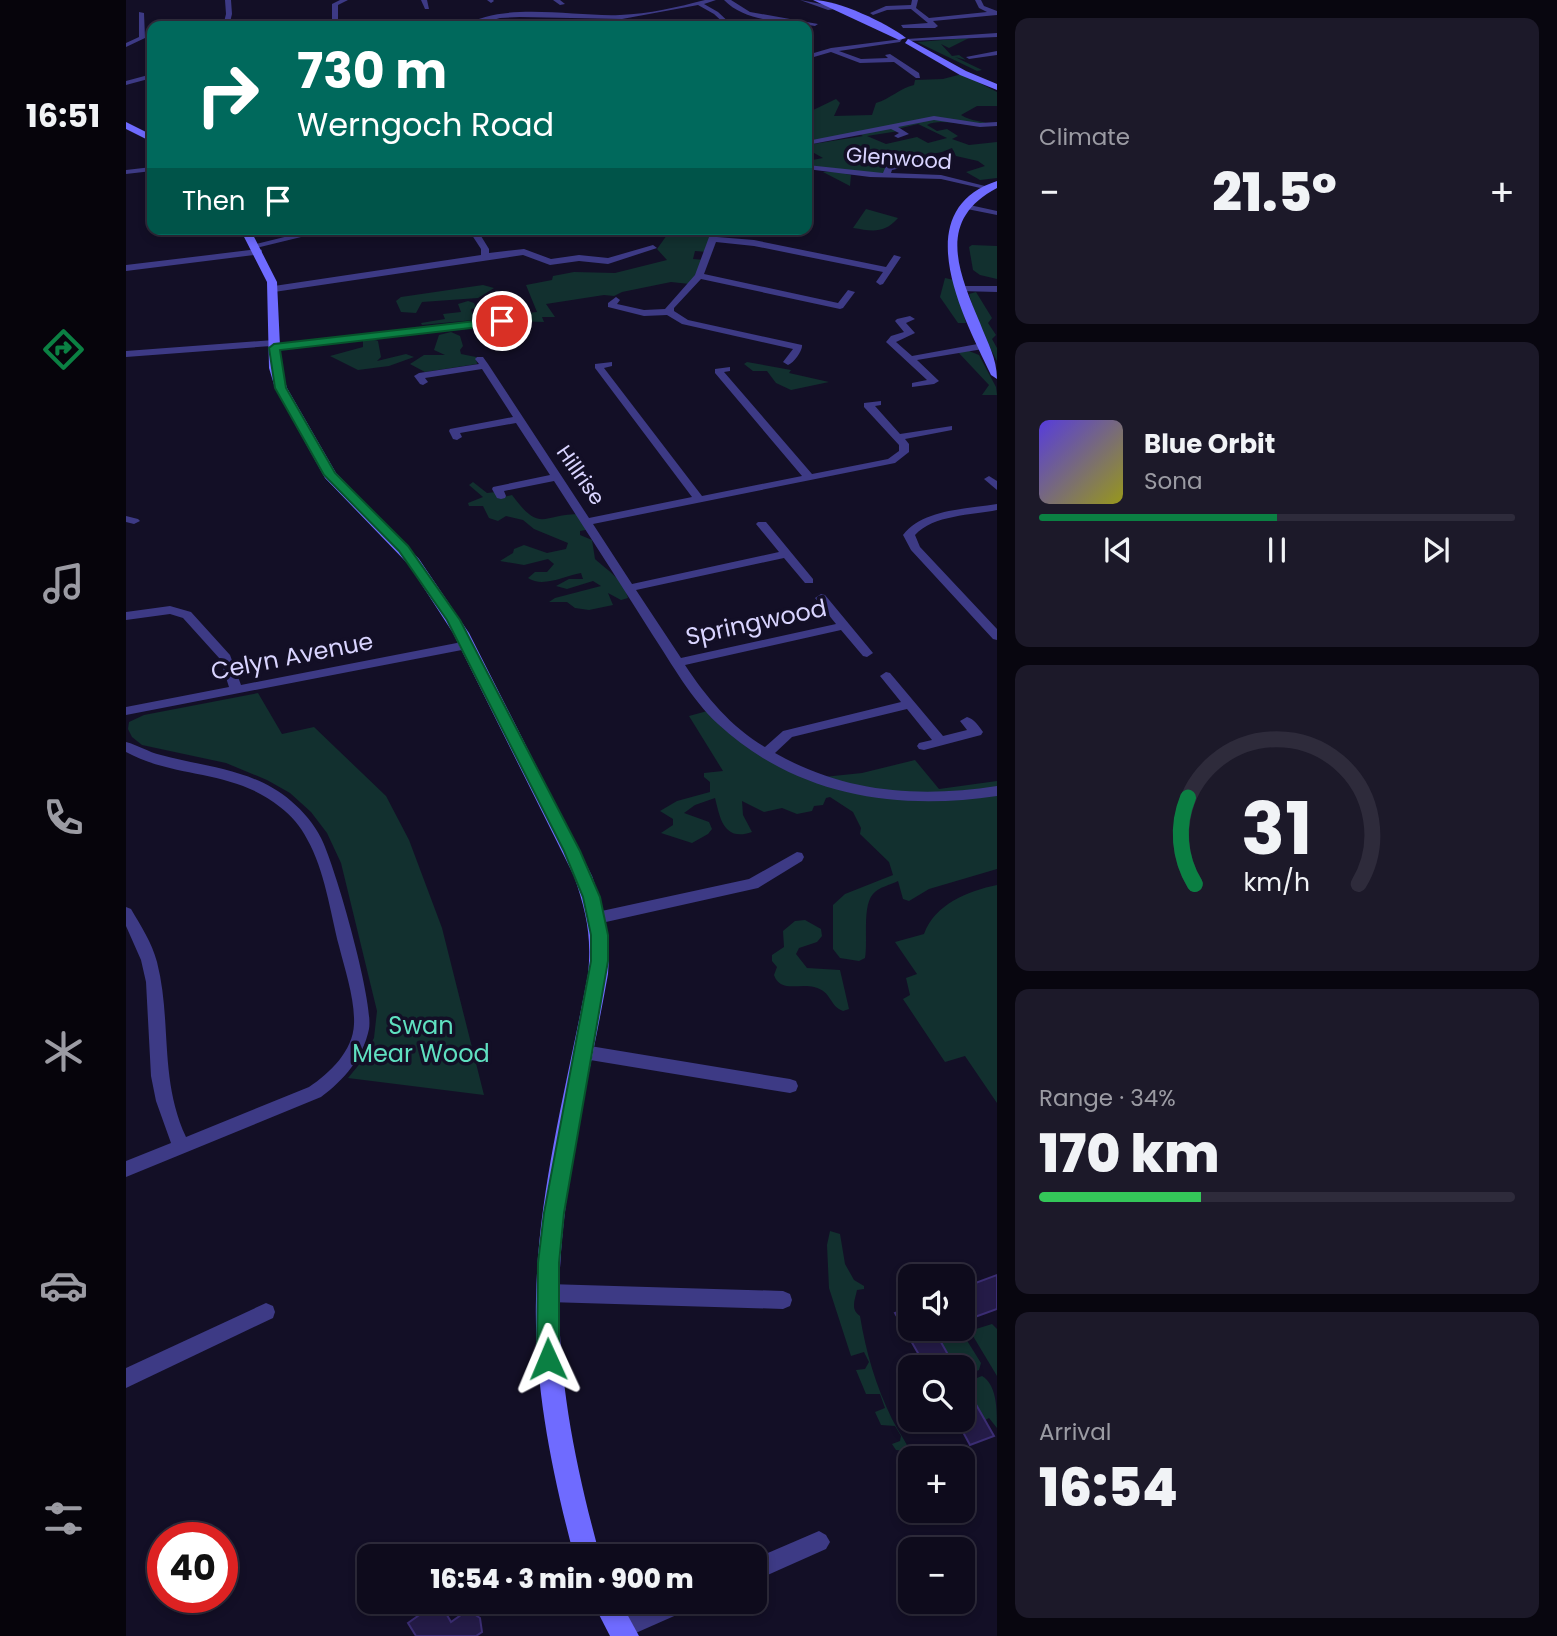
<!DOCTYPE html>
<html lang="en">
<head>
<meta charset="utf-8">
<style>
  body { margin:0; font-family:Poppins,sans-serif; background:#1c1929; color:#f1f3f6; height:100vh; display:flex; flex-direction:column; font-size:26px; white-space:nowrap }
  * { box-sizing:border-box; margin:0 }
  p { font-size:23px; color:#9b9ba3 }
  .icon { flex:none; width:38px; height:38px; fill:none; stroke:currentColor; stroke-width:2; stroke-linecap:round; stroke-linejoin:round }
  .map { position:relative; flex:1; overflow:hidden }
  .panel { display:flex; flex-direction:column; gap:18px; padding:18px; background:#08060f; width:560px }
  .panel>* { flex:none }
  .top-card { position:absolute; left:21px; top:21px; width:665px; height:214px; border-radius:14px; box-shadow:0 4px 10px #0003,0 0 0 2px #2e2b3b; background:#00695c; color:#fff; overflow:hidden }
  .tools { position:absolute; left:772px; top:1264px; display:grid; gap:14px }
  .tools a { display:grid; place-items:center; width:77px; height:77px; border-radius:14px; background:#0e0b1c; box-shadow:0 4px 10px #0003,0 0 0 2px #2e2b3b; font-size:35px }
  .speed { position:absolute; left:21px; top:1522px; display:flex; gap:14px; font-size:35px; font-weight:700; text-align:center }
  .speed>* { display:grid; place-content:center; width:91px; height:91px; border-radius:50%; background:#0e0b1c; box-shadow:0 4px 10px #0003,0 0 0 2px #2e2b3b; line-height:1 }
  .speed .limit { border:10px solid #d22; background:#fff; color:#111 }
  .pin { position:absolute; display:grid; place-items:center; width:60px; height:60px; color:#fff; margin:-30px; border:4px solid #fff; border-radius:50%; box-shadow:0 2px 7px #0007 }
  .me { position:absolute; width:77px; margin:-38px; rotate:359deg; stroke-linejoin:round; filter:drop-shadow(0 0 5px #0008) }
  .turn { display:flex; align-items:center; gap:24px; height:147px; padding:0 35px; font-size:32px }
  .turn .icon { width:91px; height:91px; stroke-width:2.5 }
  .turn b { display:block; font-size:49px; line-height:60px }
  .then { display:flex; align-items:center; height:66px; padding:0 35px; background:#0003; gap:14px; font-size:26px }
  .big { font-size:52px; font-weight:800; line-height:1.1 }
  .panel .card { flex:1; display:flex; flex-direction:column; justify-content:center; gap:10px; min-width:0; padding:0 24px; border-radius:14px; background:#1c1929 }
  .panel .dial { align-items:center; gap:0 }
  .dial svg { height:182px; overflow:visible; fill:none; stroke:#2e2b3b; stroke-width:7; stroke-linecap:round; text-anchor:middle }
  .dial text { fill:#f1f3f6; stroke:none }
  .song { display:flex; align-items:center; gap:21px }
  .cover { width:84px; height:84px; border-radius:10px; background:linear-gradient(135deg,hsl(250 70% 55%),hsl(60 70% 35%)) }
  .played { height:7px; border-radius:4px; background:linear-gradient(90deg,#0b8043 50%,#2e2b3b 50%) }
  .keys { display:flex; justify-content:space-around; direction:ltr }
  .heat { display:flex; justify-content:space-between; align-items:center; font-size:38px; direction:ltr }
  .charge { height:10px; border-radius:5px; background:linear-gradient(90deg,#34c759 34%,#2e2b3b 0) }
  .trip { position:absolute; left:231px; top:1544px; width:410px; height:70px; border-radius:14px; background:#0e0b1c; box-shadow:0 4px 10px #0003,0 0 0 2px #2e2b3b; font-weight:800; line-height:70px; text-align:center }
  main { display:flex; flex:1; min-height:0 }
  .menu { display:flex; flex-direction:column; width:126px; justify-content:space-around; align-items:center; background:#06040b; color:#9b9ba3 }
  .menu .icon { width:49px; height:49px }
  .menu .on { color:#0b8043 }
  .menu b { font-size:32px; color:#f1f3f6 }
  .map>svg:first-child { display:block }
  .green { fill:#12302f; fill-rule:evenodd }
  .building { fill:#241b47; stroke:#3b2d73; stroke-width:2 }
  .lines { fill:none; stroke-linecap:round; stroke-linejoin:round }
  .street { fill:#3d3a85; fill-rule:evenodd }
  .secondary { fill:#6f6bff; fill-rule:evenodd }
  .route { fill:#0b8043; stroke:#07532c; stroke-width:2 }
  .labels { text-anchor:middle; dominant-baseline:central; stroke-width:7; stroke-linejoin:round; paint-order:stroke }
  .far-street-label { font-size:21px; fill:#d9d4ff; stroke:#130f26 }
  .street-label { font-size:24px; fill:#d9d4ff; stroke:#130f26 }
  .park-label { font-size:24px; fill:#5fe0c0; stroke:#130f26 }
</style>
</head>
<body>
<main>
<nav class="menu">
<b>16:51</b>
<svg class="icon on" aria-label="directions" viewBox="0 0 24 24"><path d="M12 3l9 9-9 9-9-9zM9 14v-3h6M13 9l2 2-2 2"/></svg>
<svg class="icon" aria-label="music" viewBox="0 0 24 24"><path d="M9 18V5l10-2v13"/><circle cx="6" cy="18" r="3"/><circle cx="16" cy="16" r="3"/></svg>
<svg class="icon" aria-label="phone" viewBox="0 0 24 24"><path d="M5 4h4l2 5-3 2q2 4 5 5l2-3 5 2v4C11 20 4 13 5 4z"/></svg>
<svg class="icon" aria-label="climate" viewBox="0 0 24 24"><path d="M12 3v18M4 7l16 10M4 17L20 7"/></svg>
<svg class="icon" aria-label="car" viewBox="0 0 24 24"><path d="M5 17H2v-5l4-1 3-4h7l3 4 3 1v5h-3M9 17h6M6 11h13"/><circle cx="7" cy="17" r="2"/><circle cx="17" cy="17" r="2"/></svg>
<svg class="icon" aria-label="filters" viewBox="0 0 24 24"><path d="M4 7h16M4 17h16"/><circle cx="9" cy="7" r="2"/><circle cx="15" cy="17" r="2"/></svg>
</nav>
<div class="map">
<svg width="871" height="1636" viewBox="0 0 871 1636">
  <rect width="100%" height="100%" fill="#130f26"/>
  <!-- green -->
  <g class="green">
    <path d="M843 38 823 48 815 44 826 56 833 55 840 60 829 57 856 70 851 71 791 42Z"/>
    <path d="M836 74 871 92V106H851L835 115C846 122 855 120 865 125 843 128 815 117 801 125L811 131 821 129 832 136 826 139 843 145 871 142V178L854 180 840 172 859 166 852 161 830 156 826 148 816 152 753 164 761 169 760 176 720 174 725 175 724 186 697 172 708 171 681 167V161L697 158 681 149V145L737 136 732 133 681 143V113L710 99 714 103 708 116 746 115 750 103C764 99 774 88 788 85L789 80 817 79ZM792 124 821 138 802 143 791 137 760 144 741 136 773 131 771 129Z"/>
    <path d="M740 209 772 218C758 234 746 231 727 228Z"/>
    <path d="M544 229H590L582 252 569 251 567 259 579 260 564 284 545 282 496 292 488 296 478 295 420 304 429 317H416L418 322 389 321 384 315 411 312 400 285 426 280 427 276 448 272 489 273 541 260 531 249 541 235 548 232Z"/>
    <path d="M846 245 871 246V279L854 275 847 270 843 247Z"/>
    <path d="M819 278 828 280 840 323H832L814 297Z"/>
    <path d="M357 285 368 288 352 298 296 302 290 313 275 312 270 301 275 297Z"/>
    <path d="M850 292 866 318 862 323 870 335 866 339 871 348V361L853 327 843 294Z"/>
    <path d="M342 301 348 303 350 308 345 309 346 313 361 317 358 319 296 325 295 323 319 319 317 314 335 312 332 304Z"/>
    <path d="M325 332 334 336 337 346 334 350 335 354 350 357 351 364 299 372 284 364 298 355H319L308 350 313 335Z"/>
    <path d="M245 338 252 341 255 357 251 361 280 354 288 357 263 366 232 370 204 356 237 347V341Z"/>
    <path d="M843 351 853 355 870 387 871 395H856L863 385 832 352Z"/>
    <path d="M621 362 665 370 663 373 703 382 665 390 650 383 641 371H627L618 364Z"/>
    <path d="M347 482 361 493 370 492 377 497 386 495C415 534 415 514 455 514L465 529 454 531V535L466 540 469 559C482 571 497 579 502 598L495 600 482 593 487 605 463 610 449 608 441 602H423L429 598 475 586 467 581 441 589 430 586 443 579H457L455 573C438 576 417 588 402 578L409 572H421L428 564 422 559 398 565 374 561 387 553 388 549 398 545 421 553 440 549 442 543 408 529 397 520 380 516 372 521 363 518 357 506H343L342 503 357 497 343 485Z"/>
    <path d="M132 693 156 734 188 727 260 796 283 840 316 928 358 1095 222 1078 236 1061 248 1038 251 1011 215 863 201 833 185 812 164 793 141 780 100 763 16 745 6 737 2 729 3 722 18 715Z"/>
    <path d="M585 710 599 725 688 778 736 773 789 760 813 789 871 781V869L803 889 783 901 777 899 772 881C764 885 753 887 747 894 736 906 742 941 739 958L733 961 714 958 707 949V905L719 894 767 875 763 862 734 834 735 828 727 812 704 797 700 798 697 805 688 806 686 811 671 814 656 808 638 812 616 801 617 815 626 832C597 842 594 817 589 798L569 805 558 813 583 822 586 829 582 834 566 843 535 833 547 825V819L534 811 551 801 584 792V782L578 777V773L597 771 563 716Z"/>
    <path d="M871 885V1103L839 1056 819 1062 777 999 784 995 780 978 791 974 769 942 798 934C809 904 842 891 871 885Z"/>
    <path d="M679 920 695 929 696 936 691 942 673 948 670 954 681 968 714 970 723 1009 717 1011C702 1005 707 992 688 987 673 983 654 993 648 975L651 967 646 961V955L658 947 657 931 669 921Z"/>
    <path d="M704 1231 714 1234 719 1264 728 1280 738 1286V1289L731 1290C729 1300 724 1309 734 1316 740 1353 750 1386 766 1419 773 1433 782 1444 787 1458L784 1459 779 1451 770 1450 766 1444 774 1441 775 1436 769 1426 755 1425 749 1412 759 1408 754 1394H740L730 1370 739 1369 743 1362 738 1352 725 1356 703 1288 701 1245Z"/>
    <path d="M866 1324 871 1329V1376L847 1336 850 1329Z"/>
    <path d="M833 1335 840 1339 855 1363 853 1370 837 1376 836 1367H829L815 1343Z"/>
    <path d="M856 1376C871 1385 871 1409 871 1428L863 1418 859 1420 838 1383Z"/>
  </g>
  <!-- building -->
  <g class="building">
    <path d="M871 1275V1309L846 1318 843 1313 836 1316V1288Z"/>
    <path d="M784 1307V1328H807L829 1367H800L769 1313Z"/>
    <path d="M836 1380 868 1436 844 1445 830 1419H836Z"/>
    <path d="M313 1601 325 1622 342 1610 354 1618 356 1632 350 1636H290L282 1623Z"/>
  </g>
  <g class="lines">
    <!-- street -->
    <g class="street">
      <path d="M99 0H105L106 14 103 26H97L100 14Z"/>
      <path d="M214 0H222L212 5V19L206 26H200L206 19V4Z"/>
      <path d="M295 0H301L303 9H299Z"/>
      <path d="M361 0H367L368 1 365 3Z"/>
      <path d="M427 0H434L439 4 434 5Z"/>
      <path d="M579 0H590L578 4 592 12 607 26H601L588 14 572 5 496 19 394 17 374 18 346 26H338C378 1 448 17 494 15 523 14 552 7 579 0Z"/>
      <path d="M598 0H605L624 12 692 24 689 26C659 21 620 23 598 0Z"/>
      <path d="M674 0 717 8 702 10Z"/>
      <path d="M786 0H792L790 8 803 18 861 12 853 8 849 0H855L858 6 871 11V15L807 21 812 26 809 28H777L775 25 802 23 785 9 761 10 747 15 744 13 760 6 785 5Z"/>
      <path d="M13 12 18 13 19 38 0 47V43L13 37Z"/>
      <path d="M871 33V37L784 41 781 39Z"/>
      <path d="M776 39 774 42 713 51 735 59 762 58 759 55 764 54 793 73 794 78H790L768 62 734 63 705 52 681 59V55L705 48Z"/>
      <path d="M871 51V55L843 59 840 57Z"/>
      <path d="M26 74V78L0 85V81Z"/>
      <path d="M808 116 854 123 871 122V126L854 127 808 120 772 127 783 134 772 138 768 136 773 133 765 129 681 145V141Z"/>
      <path d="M799 158H802V162L766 170 765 173 815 175 867 188 863 190 815 179 744 177 681 169V165L757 173 760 166Z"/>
      <path d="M26 167V171L0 174V170Z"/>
      <path d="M839 204 871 211V215L836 208 835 206Z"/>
      <path d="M191 229H208L130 248 126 245Z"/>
      <path d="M342 229 352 231 431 229 427 231 355 236 363 249V253L398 249 425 259 453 255 482 258 527 245 531 248 482 264 453 261 424 265 397 255 148 292 144 289 148 286 355 255V249Z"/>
      <path d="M586 229H594L591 237 628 240 760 267 768 255 775 257 757 284 754 285 750 282 757 272 628 246 590 242 578 274 712 303 722 290 729 292 717 308 714 309 575 279 548 308V311L562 320 676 345C677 350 668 363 662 365L657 362 667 349 556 324 541 315 518 316 482 307V303L490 297 494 300 491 304 518 310 539 309 569 275Z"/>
      <path d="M133 249 136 250V254L0 271V265Z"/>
      <path d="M837 286H871V292L834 291V287Z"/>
      <path d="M784 316 789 319 780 323 789 333 770 342 786 356 857 343 862 346 857 349 791 360 813 381 808 384 786 387V383L801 380 760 342 765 336 778 332 769 321 771 319Z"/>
      <path d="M376 318 381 321 379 323 148 351 145 350V346L0 357V351L148 340 151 341V345Z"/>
      <path d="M351 357H357L362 364 463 518 566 497 469 368V364L486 362V366L478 368 576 496 676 476 589 373V369L604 367V371L598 372 686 474 762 459 773 451V445L738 407V403L755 401V405L749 406 774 434 826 426V430L779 439 783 444V452L769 463 467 524 506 584 653 552 630 524 632 522H640L687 579V583H679L658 558 510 590 555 658 710 624 689 598 695 594 699 595 747 653 741 657 737 656 715 630 559 665C580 697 606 728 639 747L657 731 775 702 754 676 760 672 764 673 817 736 841 730 834 721 841 717C848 719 853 726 857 732L855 735 798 750 793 749 791 746 793 743 806 740 781 709 666 737 649 753C719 793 794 798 871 786V796C770 811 670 796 592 724 565 699 546 664 526 634 494 583 461 532 428 481L378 491 380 496 379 498 375 499 371 498 366 489 367 487 424 475 390 423 334 433 336 437 331 440 327 439 323 431 324 429 387 417 356 369 299 378 302 382 297 385 294 384 288 376 293 373 353 364 349 359Z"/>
      <path d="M863 476 871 481V490L858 479Z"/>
      <path d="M871 504V510C846 515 807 515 789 535L794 547 871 629V640L867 639 785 550 777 535C797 509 841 509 871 504Z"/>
      <path d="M0 516 12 519 14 521 8 524 0 522Z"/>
      <path d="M44 606 65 612 104 655 115 685 341 641 347 645 341 649 0 715V707L103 687 94 659 57 618 44 614 0 620V612Z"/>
      <path d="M0 742C12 745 22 752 35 755 79 767 128 769 165 801 177 811 188 824 195 838 209 865 248 1002 243 1029 237 1058 218 1080 195 1097L0 1177V1161L45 1143 30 1101 25 1076 20 982 15 960 0 926V907L5 909C15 926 26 943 31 962 46 1021 33 1079 60 1137L183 1087C204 1073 227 1051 228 1024 229 999 219 970 213 946 204 911 199 871 181 839 175 827 165 815 154 807 108 769 49 779 0 752Z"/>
      <path d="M671 852 676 853 678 857 676 861 632 888 471 924 466 922 464 918 466 914 471 912 623 879Z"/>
      <path d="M458 1045 664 1079 670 1081 672 1086 670 1091 664 1093 458 1059 452 1057 450 1052 452 1047Z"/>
      <path d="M422 1284 657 1291 664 1294 666 1300 664 1306 657 1309 422 1302 415 1299 413 1293 415 1287Z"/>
      <path d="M140 1303 147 1306 149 1312 147 1318 0 1388V1368Z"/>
      <path d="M693 1531 700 1535 704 1542 700 1549 628 1581V1559Z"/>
      <path d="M531 1601H567L564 1609 503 1636H486L483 1629 486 1621Z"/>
    </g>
    <!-- secondary -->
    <g class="secondary">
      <path d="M687 0C712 0 761 23 780 38L773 40Z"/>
      <path d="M782 39 840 71 871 84V90L834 75 779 43Z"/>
      <path d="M0 122 26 135V142L0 129Z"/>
      <path d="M871 181V188C810 220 832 271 854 323 861 342 871 358 871 379L865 375C838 318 780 211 871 181Z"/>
      <path d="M114 229H124L151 282 155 368 161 388 210 473 293 559 343 633 466 876C478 911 485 936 482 974 463 1082 434 1189 433 1299 433 1387 451 1472 474 1556H448C426 1472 408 1386 410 1299 412 1189 442 1082 462 974 466 936 460 911 448 876L327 633 283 565 199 478 149 388 143 368 141 282Z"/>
      <path d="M466 1601H494L513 1636H484Z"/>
    </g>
  </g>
  <!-- route -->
  <path class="route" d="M376 318 381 321 379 324 154 350 160 388 209 473 282 546 334 620 454 851 474 897 482 935V961L438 1213 433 1263V1359L430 1367 422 1370 415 1367 411 1359 412 1263 418 1213 465 961V935L457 897 438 851 321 620 273 551 198 475 149 388 143 348 148 344Z"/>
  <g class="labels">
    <!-- far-street labels -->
    <g class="far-street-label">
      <text transform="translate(773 158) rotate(4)">Glenwood</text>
      <text transform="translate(455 475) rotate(55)">Hillrise</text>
    </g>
    <!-- street labels -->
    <g class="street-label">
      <text transform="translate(630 622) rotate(-12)">Springwood</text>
      <text transform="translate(166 656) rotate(-11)">Celyn Avenue</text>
    </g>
    <!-- park labels -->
    <g class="park-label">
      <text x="295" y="1025">Swan<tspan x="295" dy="28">Mear Wood</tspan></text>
    </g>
  </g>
</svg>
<div class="tools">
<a><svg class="icon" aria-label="sound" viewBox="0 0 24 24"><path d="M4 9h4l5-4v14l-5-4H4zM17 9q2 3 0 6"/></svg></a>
<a><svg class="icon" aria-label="search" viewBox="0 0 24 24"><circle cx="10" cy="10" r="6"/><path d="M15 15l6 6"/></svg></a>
<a>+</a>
<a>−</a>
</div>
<div class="speed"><div class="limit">40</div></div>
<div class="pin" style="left:376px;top:321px;background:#d93025"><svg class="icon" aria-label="arrive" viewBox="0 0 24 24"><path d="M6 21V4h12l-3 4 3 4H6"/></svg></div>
<svg class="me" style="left:422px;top:1359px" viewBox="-20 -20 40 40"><path d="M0-17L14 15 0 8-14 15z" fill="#0b8043" stroke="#fff" stroke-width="4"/></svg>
<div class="trip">16:54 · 3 min · 900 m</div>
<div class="top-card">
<div class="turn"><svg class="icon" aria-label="right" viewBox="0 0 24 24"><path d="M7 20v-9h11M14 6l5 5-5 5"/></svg><div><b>730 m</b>Werngoch Road</div></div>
<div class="then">Then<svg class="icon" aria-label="arrive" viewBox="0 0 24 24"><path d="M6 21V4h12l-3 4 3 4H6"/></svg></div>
</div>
</div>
<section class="panel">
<div class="card"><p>Climate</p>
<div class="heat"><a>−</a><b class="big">21.5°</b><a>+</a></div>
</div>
<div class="card">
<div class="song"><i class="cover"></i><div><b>Blue Orbit</b><p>Sona</p></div></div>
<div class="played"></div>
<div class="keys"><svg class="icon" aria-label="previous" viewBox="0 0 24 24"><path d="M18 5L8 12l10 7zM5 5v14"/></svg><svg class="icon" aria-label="pause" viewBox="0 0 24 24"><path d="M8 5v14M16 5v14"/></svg><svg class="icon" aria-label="next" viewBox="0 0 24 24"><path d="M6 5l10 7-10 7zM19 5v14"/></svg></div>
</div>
<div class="card dial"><svg viewBox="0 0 100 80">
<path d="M14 69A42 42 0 1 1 86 69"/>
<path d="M14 69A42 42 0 0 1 11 31" stroke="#0b8043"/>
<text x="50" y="56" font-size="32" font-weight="700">31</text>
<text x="50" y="72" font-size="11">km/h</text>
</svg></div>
<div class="card"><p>Range · 34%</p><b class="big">170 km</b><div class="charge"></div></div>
<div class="card"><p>Arrival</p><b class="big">16:54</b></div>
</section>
</main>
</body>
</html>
